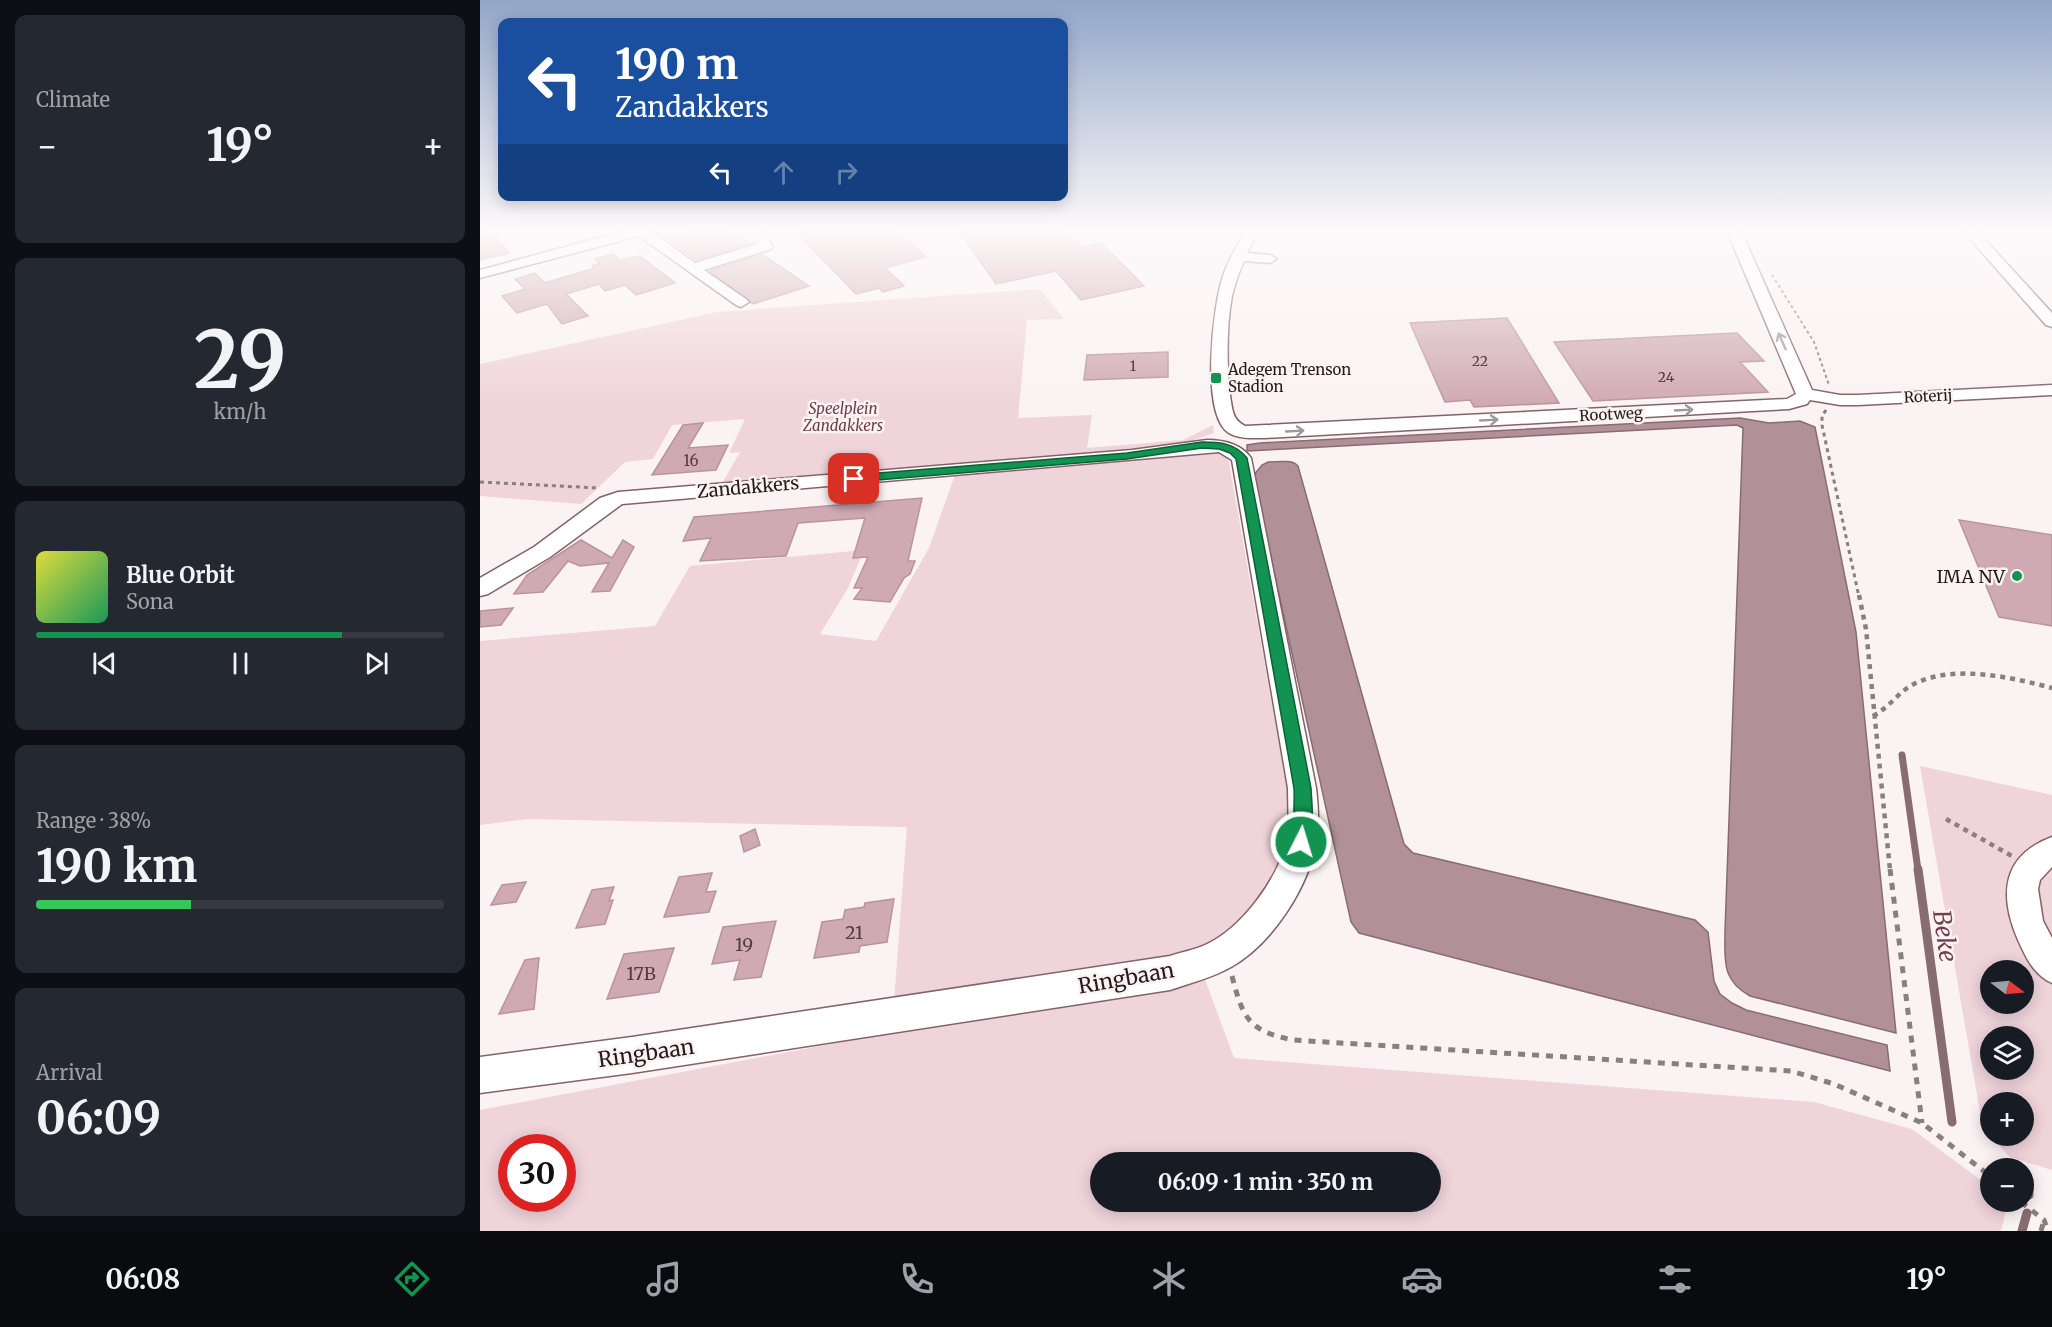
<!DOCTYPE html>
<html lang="en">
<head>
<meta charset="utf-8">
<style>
  body { margin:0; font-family:Merriweather,serif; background:#242831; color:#f1f3f6; height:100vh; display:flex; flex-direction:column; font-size:22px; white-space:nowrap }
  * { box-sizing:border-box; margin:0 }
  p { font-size:20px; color:#9ea1a6 }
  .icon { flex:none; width:33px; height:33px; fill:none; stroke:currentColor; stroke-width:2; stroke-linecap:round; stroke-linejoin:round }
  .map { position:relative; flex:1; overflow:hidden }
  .details { display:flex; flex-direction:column; gap:15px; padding:15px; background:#0d0f14; width:480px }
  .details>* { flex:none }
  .banner { position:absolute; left:18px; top:18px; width:570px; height:183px; border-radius:12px; box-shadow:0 3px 15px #0003; background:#1a4fa0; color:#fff; overflow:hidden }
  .needle { width:39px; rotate:106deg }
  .buttons { position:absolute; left:1500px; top:960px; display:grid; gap:12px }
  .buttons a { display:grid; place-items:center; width:54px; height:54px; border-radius:50%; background:#171b24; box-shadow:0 3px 15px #0003; font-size:30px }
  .speed { position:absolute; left:18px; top:1134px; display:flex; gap:12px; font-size:30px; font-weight:700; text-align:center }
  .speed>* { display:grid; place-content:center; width:78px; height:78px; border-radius:50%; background:#171b24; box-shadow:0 3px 15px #0003; line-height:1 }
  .speed .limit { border:9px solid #d22; background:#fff; color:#111 }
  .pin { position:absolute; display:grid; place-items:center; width:51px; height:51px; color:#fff; margin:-26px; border-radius:12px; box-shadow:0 3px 9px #0006 }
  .me { position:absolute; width:66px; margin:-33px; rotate:5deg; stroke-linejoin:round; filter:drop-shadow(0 0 4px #0008) }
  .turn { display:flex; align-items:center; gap:21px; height:126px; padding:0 18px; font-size:27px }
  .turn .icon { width:78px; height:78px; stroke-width:2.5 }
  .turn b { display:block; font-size:42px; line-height:51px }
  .lanes { display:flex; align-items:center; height:57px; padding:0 18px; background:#0003; justify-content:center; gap:30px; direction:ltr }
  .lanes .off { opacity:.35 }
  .big { font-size:45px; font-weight:700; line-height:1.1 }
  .details .card { flex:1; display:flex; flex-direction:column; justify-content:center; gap:9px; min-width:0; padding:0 21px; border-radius:12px; background:#242831 }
  .details .dial { align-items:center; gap:0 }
  .dial b { font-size:78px; line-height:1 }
  .song { display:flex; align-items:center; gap:18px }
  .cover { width:72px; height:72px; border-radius:9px; background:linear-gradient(135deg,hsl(60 70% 55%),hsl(150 70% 35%)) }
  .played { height:6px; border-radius:3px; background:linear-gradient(90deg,#129351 75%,#363941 75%) }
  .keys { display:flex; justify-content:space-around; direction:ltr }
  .heat { display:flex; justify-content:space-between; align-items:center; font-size:33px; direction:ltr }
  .charge { height:9px; border-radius:4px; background:linear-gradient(90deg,#34c759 38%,#363941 0) }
  .trip { position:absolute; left:610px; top:1152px; width:351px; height:60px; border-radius:30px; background:#171b24; box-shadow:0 3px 15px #0003; font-weight:700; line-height:60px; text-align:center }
  .menu { display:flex; height:96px; justify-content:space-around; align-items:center; background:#090b0e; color:#9ea1a6 }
  .menu .icon { width:42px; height:42px }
  .menu .current { color:#129351 }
  .menu b { font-size:27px; color:#f1f3f6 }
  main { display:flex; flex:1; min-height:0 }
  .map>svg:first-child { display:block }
  .green { fill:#efd4da; fill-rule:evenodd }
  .water { fill:#b29098; stroke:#886c73; stroke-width:1.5 }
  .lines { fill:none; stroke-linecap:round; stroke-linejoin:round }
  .stream-far1 { stroke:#886c73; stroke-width:7 }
  .stream { stroke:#886c73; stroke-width:9 }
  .building { fill:#d0aab2; stroke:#b9949c; stroke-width:1.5 }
  .minor-casing { stroke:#84626a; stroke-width:3 }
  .path-far3 { stroke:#897e80; stroke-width:2; stroke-dasharray:3 3; stroke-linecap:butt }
  .path-far2 { stroke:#897e80; stroke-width:3; stroke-dasharray:4 4; stroke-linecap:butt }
  .path-far1 { stroke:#897e80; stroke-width:4.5; stroke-dasharray:5 5; stroke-linecap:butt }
  .path { stroke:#897e80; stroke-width:5; stroke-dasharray:7 7; stroke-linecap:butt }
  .minor { fill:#fff; fill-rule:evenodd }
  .oneway { stroke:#9e9899 }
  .route { fill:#129351; stroke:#0c6035; stroke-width:1.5 }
  .poi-dot { fill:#129351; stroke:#faf2f3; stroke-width:2 }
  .labels { text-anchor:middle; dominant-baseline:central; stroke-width:5; stroke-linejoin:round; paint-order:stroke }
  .far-number-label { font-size:14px; fill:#513d42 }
  .far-poi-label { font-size:15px; fill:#27191c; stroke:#faf2f3; text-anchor:start }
  .far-street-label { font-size:15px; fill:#27191c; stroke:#faf2f3 }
  .far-park-label { font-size:15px; font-style:italic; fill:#6d3c49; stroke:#faf2f3 }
  .number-label { font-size:15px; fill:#513d42 }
  .street-label { font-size:18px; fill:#27191c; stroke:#faf2f3 }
  .poi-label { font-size:18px; fill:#27191c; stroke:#faf2f3; text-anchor:end }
  .near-number-label { font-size:18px; fill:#513d42 }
  .near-street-label { font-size:21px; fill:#27191c; stroke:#faf2f3 }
  .near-water-label { font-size:24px; font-style:italic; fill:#72404d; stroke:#faf2f3 }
</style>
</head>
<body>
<main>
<section class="details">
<div class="card"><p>Climate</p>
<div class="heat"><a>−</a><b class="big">19°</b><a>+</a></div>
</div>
<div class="card dial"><b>29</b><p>km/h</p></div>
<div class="card">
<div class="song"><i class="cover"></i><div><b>Blue Orbit</b><p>Sona</p></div></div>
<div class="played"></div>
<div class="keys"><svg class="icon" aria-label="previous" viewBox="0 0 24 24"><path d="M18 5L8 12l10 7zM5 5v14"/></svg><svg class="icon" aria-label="pause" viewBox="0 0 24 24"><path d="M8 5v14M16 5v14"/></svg><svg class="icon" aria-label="next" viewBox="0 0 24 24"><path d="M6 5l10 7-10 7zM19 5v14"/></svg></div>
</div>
<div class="card"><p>Range · 38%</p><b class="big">190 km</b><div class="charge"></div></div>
<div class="card"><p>Arrival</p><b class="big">06:09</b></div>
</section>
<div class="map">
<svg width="1572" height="1231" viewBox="0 0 1572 1231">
  <rect width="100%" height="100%" fill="#faf2f3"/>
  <!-- green -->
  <g class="green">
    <path d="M560 289 584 319 547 320 538 418 612 415 607 448 703 440 733 425 734 433 692 448 240 487 260 452 249 453 265 419 192 425 173 459 145 462 101 504 0 496V364L237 312Z"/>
    <path d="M721 452H747L807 788C808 812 809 837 802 861 791 897 751 937 715 948 676 961 634 965 594 972 534 982 474 992 414 1002L427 827 48 819 0 825V641L175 626 210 566 384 550 368 588 340 634 396 641 449 548 475 475Z"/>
    <path d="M1440 766 1572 795V1170L1530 1157 1503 1129ZM1510 970H1544V1004H1510ZM1510 1036H1544V1070H1510ZM1510 1102H1544V1136H1510Z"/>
    <path d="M723 974 754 1058 1334 1102 1432 1129 1510 1187V1202H1528L1521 1231H0V1110ZM32 1148H82V1198H32ZM621 1162H951V1202H621Z"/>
  </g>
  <!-- water -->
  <g class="water">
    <path d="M1260 418 1289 423 1320 421 1335 427 1376 632 1416 1033 1270 996C1241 980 1245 960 1245 931L1263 428 1257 425 767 451V445L780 443Z"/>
    <path d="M788 462C797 462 812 459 818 466L924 844 933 853 1215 920 1228 932 1234 981 1240 994 1252 1003 1266 1010 1407 1045 1410 1071 879 933 871 922 773 476 782 465Z"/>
  </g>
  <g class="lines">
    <!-- stream-far1 -->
    <path class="stream-far1" d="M1422 755 1438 870"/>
    <!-- stream -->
    <g class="stream">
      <path d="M1438 869 1472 1122"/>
      <path d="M1544 1181 1549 1186V1195"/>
      <path d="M1542 1231 1547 1213"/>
    </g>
  </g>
  <!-- building -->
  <g class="building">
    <path d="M0 231H10L29 253 0 260Z"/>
    <path d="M213 231H251L270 244 216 260 187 238Z"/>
    <path d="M315 231H416L446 257 405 268 424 286 403 292 399 288 376 294Z"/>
    <path d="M479 231H588L602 247 621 243 664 286 601 300 576 271 516 284Z"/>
    <path d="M133 254 140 260 160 256 195 283 156 295 145 285 125 291 119 284 86 294 108 316 82 324 67 304 37 313 22 296 45 289 35 279 55 273 65 283 115 268 112 266 120 263 115 259Z"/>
    <path d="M282 254 329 286 273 304 230 271Z"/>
    <path d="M1027 318 1079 403 994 407 990 400 965 402 930 323Z"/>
    <path d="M1257 333 1284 361 1260 362 1288 392 1113 401 1074 342Z"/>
    <path d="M688 352V377L604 380 607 355Z"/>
    <path d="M223 423 208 448 248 445 236 470 172 475 203 425Z"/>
    <path d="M442 498 428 561H435L430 574 424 578 410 602 374 599 382 588H374L388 557 373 558 385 518 318 523 306 556 220 561 231 538 203 541 214 517Z"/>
    <path d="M1479 520 1572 535V626L1519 617Z"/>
    <path d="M101 540 132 558 143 540 154 547 130 591 112 592 129 563 100 566 88 561 63 592 34 594 47 575Z"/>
    <path d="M33 608 21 625 0 627V611Z"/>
    <path d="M275 829 280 845 264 852 260 836Z"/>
    <path d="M232 873 226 892 236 891 229 912 184 917 199 877Z"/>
    <path d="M46 882 36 902 11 905 22 885Z"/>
    <path d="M134 887 129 901 133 900 125 924 96 928 112 890Z"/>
    <path d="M414 899 407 942 380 946 379 952 334 958 342 922 363 919 365 910 384 907 385 903Z"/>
    <path d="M296 921 281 977 254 980 260 960 232 964 243 927Z"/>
    <path d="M194 948 179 992 127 999 144 954Z"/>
    <path d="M59 958 54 1009 19 1014 45 960Z"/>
  </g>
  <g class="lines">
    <!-- minor casing -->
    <g class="minor-casing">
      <g id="minor">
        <path d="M144 231H171L215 263 277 244 268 231H281L293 246 291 249 224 270 266 299 269 302 261 307 256 305 159 236 0 278V270Z"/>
        <path d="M766 231H779L767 253 790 255 797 259 790 263 764 261C759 272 755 284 752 296 746 327 746 382 753 412 755 419 759 423 765 426L1307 399 1316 394 1247 231H1261L1332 390 1360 395H1378L1572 385V395L1378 405H1360L1330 400 1327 404 1309 409 785 438C773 438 759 439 749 433 720 415 733 305 743 276 748 260 757 246 766 231Z"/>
        <path d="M1483 231H1497L1572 313V327L1566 325Z"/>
        <path d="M727 440C743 440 761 444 771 458L836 788C838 805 839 822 837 839 829 887 793 943 751 967 732 978 710 983 690 990L152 1073 0 1093V1057L152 1037 690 956C702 952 714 950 725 945 761 929 797 880 806 843 810 825 808 806 808 788L752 460 739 452 142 504 70 557 8 594 0 596V578L54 547 120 498 138 492 652 450Z"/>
        <path d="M1572 837V867L1560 880 1558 889 1563 921 1572 938V983C1554 975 1546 958 1538 940 1519 896 1521 856 1572 837Z"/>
      </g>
    </g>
    <!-- path-far3 -->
    <path class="path-far3" d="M1292 275 1334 342 1349 385"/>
    <!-- path-far2 -->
    <g class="path-far2">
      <path d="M1346 410 1342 416V425L1379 597"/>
      <path d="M0 482 119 488"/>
    </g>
    <!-- path-far1 -->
    <g class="path-far1">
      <path d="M1379 595 1386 629 1410 870"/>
      <path d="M1393 716C1409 708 1418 692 1434 684 1474 664 1530 677 1572 688"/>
      <path d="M1466 819 1532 856"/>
    </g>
    <!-- path -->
    <g class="path">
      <path d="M1410 869 1442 1123"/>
      <path d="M752 976C763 1018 768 1031 813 1040L1311 1071 1354 1084 1442 1123 1510 1176"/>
      <path d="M1541 1202 1564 1220 1568 1231"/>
      <path d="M1561 1231 1564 1220"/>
    </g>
    <!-- minor -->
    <use href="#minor" class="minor"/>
  </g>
  <!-- one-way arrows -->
  <defs><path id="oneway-shaft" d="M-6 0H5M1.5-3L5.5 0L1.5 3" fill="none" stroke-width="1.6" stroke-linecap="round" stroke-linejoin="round" transform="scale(1.5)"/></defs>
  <g class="oneway">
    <use href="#oneway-shaft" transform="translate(1302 341) rotate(-114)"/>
    <use href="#oneway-shaft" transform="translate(1204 410) rotate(-3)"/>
    <use href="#oneway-shaft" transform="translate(1009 420) rotate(-3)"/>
    <use href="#oneway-shaft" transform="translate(815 431) rotate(-3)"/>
  </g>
  <!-- sky -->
  <linearGradient id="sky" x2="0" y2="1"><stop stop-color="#92a6c8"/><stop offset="0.57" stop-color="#fdf9fa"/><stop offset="1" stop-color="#fdf9fa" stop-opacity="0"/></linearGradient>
  <rect width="1572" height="404" fill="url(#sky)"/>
  <!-- route -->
  <path class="route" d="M722 442C740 442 755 443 767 458L831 788C832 807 835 829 827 847L821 849 815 847C812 840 815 799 814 788L756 459 750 453 739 449 722 448 647 459 374 482 368 479 374 475 647 453Z"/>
  <!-- markers -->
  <g class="poi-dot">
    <rect x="730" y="372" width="12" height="12" rx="3"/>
    <circle cx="1537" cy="576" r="6"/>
  </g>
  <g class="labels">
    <!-- far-number labels -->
    <g class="far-number-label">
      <text x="1000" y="361">22</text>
      <text x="653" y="366">1</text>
      <text x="1186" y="377">24</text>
    </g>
    <!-- far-poi labels -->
    <g class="far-poi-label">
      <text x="748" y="369">Adegem Trenson<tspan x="748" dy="17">Stadion</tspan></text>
    </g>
    <!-- far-street labels -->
    <g class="far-street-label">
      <text transform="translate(1448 396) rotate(-3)">Roterij</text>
      <text transform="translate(1131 414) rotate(-3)">Rootweg</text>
    </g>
    <!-- far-park labels -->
    <g class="far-park-label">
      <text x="363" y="408">Speelplein<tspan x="363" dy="17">Zandakkers</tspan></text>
    </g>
    <!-- number labels -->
    <g class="number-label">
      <text x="211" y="460">16</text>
    </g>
    <!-- street labels -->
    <g class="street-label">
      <text transform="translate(268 487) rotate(-5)">Zandakkers</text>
    </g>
    <!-- poi labels -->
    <g class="poi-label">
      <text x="1525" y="576">IMA NV</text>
    </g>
    <!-- near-number labels -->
    <g class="near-number-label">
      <text x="374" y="932">21</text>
      <text x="264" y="944">19</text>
      <text x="161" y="973">17B</text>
    </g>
    <!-- near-street labels -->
    <g class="near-street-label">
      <text transform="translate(646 978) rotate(-10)">Ringbaan</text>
      <text transform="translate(166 1053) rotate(-8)">Ringbaan</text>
    </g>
    <!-- near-water labels -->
    <g class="near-water-label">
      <text transform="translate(1465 936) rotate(82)">Beke</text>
    </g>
  </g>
</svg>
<div class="buttons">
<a><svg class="needle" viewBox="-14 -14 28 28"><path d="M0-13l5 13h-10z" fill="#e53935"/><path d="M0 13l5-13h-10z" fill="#9ea1a6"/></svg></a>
<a><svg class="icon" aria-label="layers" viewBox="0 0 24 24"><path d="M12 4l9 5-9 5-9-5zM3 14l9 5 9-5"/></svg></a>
<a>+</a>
<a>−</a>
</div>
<div class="speed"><div class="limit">30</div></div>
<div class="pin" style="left:374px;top:479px;background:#d93025"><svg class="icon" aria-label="arrive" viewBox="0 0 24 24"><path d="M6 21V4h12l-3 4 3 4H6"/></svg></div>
<svg class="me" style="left:821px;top:842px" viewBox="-20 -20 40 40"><circle r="17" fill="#129351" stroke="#fff" stroke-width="3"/><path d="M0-11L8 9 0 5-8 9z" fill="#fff"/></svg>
<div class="trip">06:09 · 1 min · 350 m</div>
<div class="banner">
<div class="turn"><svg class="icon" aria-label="left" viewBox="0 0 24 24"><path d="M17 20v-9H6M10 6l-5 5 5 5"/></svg><div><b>190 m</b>Zandakkers</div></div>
<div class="lanes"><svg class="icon" aria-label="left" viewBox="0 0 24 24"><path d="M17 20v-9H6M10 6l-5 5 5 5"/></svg><svg class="icon off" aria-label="ahead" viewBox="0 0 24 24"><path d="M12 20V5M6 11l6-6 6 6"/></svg><svg class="icon off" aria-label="right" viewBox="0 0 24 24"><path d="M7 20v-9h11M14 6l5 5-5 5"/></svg></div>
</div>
</div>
</main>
<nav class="menu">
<b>06:08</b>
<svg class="icon current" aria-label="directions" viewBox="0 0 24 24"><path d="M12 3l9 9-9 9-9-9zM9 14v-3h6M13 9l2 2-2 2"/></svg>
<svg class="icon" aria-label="music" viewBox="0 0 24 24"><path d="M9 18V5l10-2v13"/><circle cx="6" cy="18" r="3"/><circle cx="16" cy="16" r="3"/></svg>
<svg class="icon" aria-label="phone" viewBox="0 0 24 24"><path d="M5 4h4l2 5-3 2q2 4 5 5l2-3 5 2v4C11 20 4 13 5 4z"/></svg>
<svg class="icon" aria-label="climate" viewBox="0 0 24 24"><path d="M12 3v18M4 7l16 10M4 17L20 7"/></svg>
<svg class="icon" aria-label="car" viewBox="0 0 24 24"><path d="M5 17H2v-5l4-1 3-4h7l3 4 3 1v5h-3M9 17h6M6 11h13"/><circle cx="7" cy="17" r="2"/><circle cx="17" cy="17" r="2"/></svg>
<svg class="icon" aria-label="filters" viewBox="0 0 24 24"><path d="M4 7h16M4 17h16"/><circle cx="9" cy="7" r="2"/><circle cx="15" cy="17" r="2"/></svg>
<b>19°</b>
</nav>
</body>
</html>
